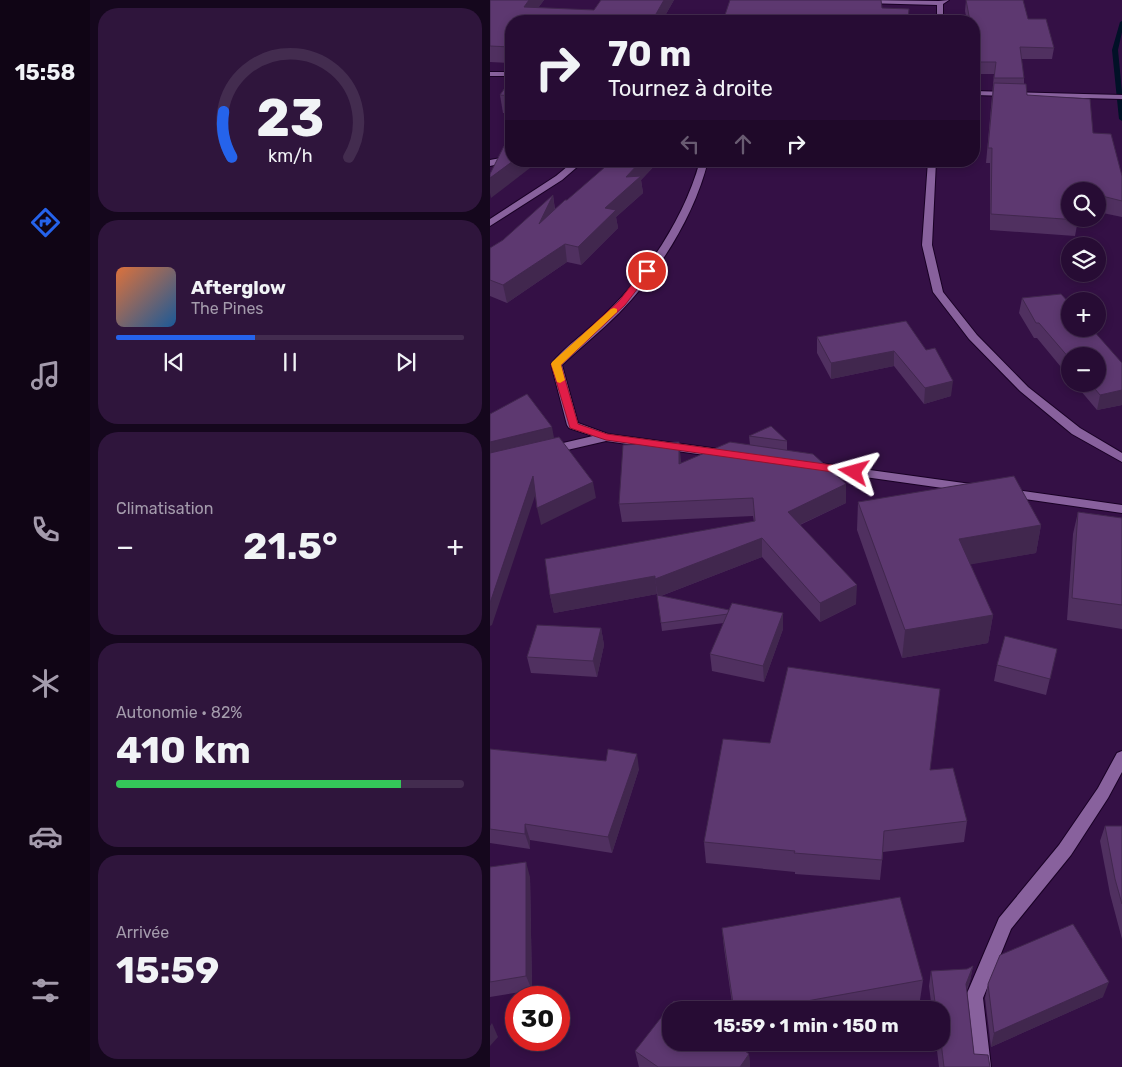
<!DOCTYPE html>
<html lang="fr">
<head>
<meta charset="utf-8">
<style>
  body { margin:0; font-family:Rubik,sans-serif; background:#2f153c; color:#f1f3f6; height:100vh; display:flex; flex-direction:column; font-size:19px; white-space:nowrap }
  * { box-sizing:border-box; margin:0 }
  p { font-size:16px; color:#a49bac }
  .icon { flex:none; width:28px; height:28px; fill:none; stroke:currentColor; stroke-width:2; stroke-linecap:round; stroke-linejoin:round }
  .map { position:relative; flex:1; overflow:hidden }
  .details { display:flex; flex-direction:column; gap:8px; padding:8px; background:#15071d; width:400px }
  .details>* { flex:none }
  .guide { position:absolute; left:15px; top:15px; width:475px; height:152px; border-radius:20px; box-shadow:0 2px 8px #0003,0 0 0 1px #432c4f; background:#270c34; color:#f1f3f6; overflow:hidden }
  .fabs { position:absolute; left:571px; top:182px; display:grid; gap:10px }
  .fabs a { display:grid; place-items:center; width:45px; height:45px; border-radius:50%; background:#270c34; box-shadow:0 2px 8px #0003,0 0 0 1px #432c4f; font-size:25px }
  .speed { position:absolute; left:15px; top:986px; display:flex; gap:10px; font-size:25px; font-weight:700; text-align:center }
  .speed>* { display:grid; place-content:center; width:65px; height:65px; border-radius:50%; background:#270c34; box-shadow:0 2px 8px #0003,0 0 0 1px #432c4f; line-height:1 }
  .speed .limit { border:8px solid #d22; background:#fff; color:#111 }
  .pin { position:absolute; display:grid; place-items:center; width:42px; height:42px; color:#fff; margin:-21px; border:2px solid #fff; border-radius:50%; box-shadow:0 1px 5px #0007 }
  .me { position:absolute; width:55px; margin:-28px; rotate:278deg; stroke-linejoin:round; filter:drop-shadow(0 0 4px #0008) }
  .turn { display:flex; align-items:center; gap:18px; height:105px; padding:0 20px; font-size:22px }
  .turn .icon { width:65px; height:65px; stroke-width:2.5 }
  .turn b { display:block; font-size:35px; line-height:42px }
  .lanes { display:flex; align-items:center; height:48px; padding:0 20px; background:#0003; justify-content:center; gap:25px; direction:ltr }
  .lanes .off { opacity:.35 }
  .big { font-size:38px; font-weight:700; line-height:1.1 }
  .details .card { flex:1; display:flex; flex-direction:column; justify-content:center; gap:8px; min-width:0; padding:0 18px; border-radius:20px; background:#2f153c }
  .details .dial { align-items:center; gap:0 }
  .dial svg { height:130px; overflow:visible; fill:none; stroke:#432c4f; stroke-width:7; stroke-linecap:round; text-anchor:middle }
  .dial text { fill:#f1f3f6; stroke:none }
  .song { display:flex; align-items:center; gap:15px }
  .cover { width:60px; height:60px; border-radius:8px; background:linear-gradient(135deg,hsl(20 70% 55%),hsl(210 70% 35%)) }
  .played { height:5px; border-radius:2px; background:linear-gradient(90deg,#2563eb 40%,#432c4f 40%) }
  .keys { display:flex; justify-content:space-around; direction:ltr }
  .heat { display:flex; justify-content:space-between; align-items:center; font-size:28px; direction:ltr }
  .charge { height:8px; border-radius:4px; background:linear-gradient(90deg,#34c759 82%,#432c4f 0) }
  .trip { position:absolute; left:172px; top:1001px; width:288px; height:50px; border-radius:20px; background:#270c34; box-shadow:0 2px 8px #0003,0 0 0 1px #432c4f; font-weight:700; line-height:50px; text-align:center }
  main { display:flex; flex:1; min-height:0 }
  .tabs { display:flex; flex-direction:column; width:90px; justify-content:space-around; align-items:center; background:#100515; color:#a49bac }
  .tabs .icon { width:35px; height:35px }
  .tabs .current { color:#2563eb }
  .tabs b { font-size:22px; color:#f1f3f6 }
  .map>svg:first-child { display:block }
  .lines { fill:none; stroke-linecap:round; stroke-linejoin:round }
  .stream { fill:#011127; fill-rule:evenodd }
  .street-casing { stroke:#190025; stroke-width:2 }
  .street { fill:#88619d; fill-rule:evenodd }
  .wall { fill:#503060 }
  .shaded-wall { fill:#41274e }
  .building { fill:#5d3870; stroke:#41274e }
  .route { fill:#e11d48; stroke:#92132f }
  .slow { fill:#f59e0b }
</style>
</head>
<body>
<main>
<nav class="tabs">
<b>15:58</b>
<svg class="icon current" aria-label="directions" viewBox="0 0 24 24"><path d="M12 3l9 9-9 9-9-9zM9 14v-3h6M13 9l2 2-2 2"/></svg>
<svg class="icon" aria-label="music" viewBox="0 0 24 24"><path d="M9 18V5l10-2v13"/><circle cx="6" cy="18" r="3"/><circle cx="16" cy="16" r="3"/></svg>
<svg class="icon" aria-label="phone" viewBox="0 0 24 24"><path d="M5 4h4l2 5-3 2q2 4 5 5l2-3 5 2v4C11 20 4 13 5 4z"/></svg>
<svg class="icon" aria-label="climate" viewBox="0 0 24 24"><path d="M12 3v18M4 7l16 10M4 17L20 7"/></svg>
<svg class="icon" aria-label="car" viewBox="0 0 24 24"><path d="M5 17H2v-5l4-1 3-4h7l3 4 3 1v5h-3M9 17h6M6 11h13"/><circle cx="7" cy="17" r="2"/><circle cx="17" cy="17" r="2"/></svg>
<svg class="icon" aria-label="filters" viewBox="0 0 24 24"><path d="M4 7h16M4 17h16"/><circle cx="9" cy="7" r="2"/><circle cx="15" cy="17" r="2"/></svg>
</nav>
<section class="details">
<div class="card dial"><svg viewBox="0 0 100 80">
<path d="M14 69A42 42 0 1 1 86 69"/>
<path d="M14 69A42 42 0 0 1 9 41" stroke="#2563eb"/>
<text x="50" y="56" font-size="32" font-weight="700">23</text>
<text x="50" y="72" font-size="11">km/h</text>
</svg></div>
<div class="card">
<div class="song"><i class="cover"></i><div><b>Afterglow</b><p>The Pines</p></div></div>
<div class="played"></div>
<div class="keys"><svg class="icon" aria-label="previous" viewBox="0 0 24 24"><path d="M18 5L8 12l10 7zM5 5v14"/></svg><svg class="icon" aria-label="pause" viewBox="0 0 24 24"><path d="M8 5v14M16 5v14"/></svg><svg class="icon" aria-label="next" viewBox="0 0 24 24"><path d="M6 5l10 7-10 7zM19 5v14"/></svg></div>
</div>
<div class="card"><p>Climatisation</p>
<div class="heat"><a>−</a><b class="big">21.5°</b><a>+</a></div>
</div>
<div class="card"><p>Autonomie · 82%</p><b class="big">410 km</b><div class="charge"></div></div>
<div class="card"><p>Arrivée</p><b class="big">15:59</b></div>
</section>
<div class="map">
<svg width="632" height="1067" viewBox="0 0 632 1067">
  <rect width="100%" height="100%" fill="#341045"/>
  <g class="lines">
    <!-- stream -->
    <path class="stream" d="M632 21V32L628 50 632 92V121L629 119 622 50 630 22Z"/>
    <!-- street casing -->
    <g class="street-casing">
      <g id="street">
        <path d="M371 0 449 1 459 0 453 4V21H447V5L374 3Z"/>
        <rect x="0" y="72" width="21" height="4"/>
        <path d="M484 91 632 95V99L484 95Z"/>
        <path d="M21 156 22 161 0 166V160Z"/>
        <path d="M84 161H94L72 180 0 226V219L66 176Z"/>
        <path d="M210 161H218C204 217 169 272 129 313 111 331 91 347 72 365L88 423 118 434 236 450 242 454 236 458 116 441 60 454 56 453 54 450 56 447 103 436 79 428 77 425 61 364C75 346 97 332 114 315 157 274 194 219 210 161Z"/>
        <path d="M438 161H446L442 245 453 292 487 335 538 387 590 428 632 453V462L582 434 530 391 479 339 443 292 432 245Z"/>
        <path d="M322 462 481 484 487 488 481 492 318 469 316 466Z"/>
        <path d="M518 489 632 505V513L514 496 512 493 514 490Z"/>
        <path d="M632 751V772L618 798 581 855 521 929 493 998 501 1067H483L475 998 509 918 569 845 608 788 627 753Z"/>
      </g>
    </g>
    <!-- street -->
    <use href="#street" class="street"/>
  </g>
  <!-- wall -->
  <g class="wall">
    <path d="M0 0H54L48 8 104 10 111 0H184L172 21H21V63L0 62Z"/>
    <path d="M476 0 538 19 564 48 562 59H531L534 78V84L537 95 603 133 632 201V217L608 212V191H580L588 220 585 236 500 230V163H496L504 74H486L484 59V21H477L475 11Z"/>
    <path d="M21 79V113H13L10 95Z"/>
    <path d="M116 161H169L151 180 153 193 126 217 128 228 91 265 77 262 17 303 0 296V248L13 240 63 195 65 209 77 200 117 166Z"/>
    <path d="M255 161H303L301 166 255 163Z"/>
    <path d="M532 298 632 363V405L607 410 585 384H608L580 356V378L547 338H544L529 313Z"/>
    <path d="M416 321 461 396 434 404 404 366 341 379 327 353V337Z"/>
    <path d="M259 436 297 441V450L356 484V503L310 525 366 604 330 622 272 557 171 596 239 610 293 613V629L274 682 222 671 220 654 234 623 172 631 167 594 64 613 60 595 264 522 263 516 132 522 129 504 191 463 260 445Z"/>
    <path d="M368 502 551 525 546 553 480 564 503 615 498 643 412 658 367 530Z"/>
    <path d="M588 512 632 518V629L577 620 583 534Z"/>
    <path d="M111 628 114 645 107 677 41 673 37 657Z"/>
    <path d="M567 649 556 695 504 681 507 665Z"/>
    <path d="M280 743 440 770 477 821 474 842 393 852 390 880 305 874V872L216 863 214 842Z"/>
    <path d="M0 749 149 769 122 853 40 840V849L0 843Z"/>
    <path d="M615 826H632V939L620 894 610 841Z"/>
    <path d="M0 867 40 877 42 990 0 997Z"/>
    <path d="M232 928 433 980 430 1000 376 1010H243L234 948Z"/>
    <path d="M483 966 480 981 477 990 484 1054 500 1067H449L446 1042H451V1010H442L439 986 441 971 477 969Z"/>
    <path d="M498 984 613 997 501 1047 495 998Z"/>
    <path d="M145 1051 259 1054 260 1067H149Z"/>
  </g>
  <!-- shaded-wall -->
  <g class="shaded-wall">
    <path d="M39 0H54L38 21 34 7Z"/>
    <path d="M174 0H184L172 21H162Z"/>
    <path d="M23 161H43L40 168 1 198 0 193V178Z"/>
    <path d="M151 161H169L151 180 153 193 126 217 128 228 91 265 88 247 136 177Z"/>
    <path d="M63 195 65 212 49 224Z"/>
    <path d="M75 244 77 262 17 303 13 285Z"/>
    <path d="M404 351V366L341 379V363Z"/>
    <path d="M463 381 461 396 434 404 435 388Z"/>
    <path d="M632 390V405L607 410 610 395Z"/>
    <path d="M62 427 65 443 0 459V442Z"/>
    <path d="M189 442 191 460V482L189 464Z"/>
    <path d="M43 476 46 493 2 625 0 626V603Z"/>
    <path d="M103 482 106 498 51 525 47 508Z"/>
    <path d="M356 484V503L298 530V512Z"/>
    <path d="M551 525 546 553 466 567 469 539Z"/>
    <path d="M272 538V557L168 597 165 579Z"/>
    <path d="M165 576 167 594 64 613 60 595Z"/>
    <path d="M367 585 366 604 330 622V603Z"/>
    <path d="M293 613V629L274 682 273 666Z"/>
    <path d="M503 615 498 643 412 658 415 630Z"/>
    <path d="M111 628 114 645 107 677 103 661Z"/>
    <path d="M147 754 149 769 122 853 118 837Z"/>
    <path d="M35 824 40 840V849L35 834Z"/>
    <path d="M36 862 40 877 42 990 36 976Z"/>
    <path d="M483 966 480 981 473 998 476 984Z"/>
    <path d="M619 982 613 997 501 1047 504 1033Z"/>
    <path d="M2 1023 8 1037 0 1046V1026Z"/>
    <path d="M259 1054 260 1067H250Z"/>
  </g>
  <!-- building -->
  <g class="building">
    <path d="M0 0H39L34 7 104 10 111 0H174L162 21H21V47L0 46Z"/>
    <path d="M240 0H391L392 8 419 9 418 18 421 21H233Z"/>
    <path d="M476 0H533L538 19H556L564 48 530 47 534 78H504L506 62H487L484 41V21H480Z"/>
    <path d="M21 79V96L10 95Z"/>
    <path d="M504 83 536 84 537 95 600 99 603 133 621 134 632 176V201L608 195V191H590L586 190V191H580V219H588V220L501 214 502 148H498Z"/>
    <path d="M21 130V161H23L0 178V174L14 146 20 144 18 137Z"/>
    <path d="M122 161H151L136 177 151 176 115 208 126 210 88 247 75 244 13 285 0 280V248L13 240 63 195 49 224 75 200H77Z"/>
    <path d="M571 294 580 304V329H602L632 363V390L610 395 601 384H608V356H580V359L549 323H546L532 298Z"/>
    <path d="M416 321 436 350 445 348 463 381 435 388 404 351 341 363 327 337Z"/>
    <path d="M37 394 62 427 0 442V414Z"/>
    <path d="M281 426 297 441 259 436Z"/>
    <path d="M69 437 103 482 47 508 43 476 0 603V453Z"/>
    <path d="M189 442V464L240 442 323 454 356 484 298 512 367 585 330 603 272 538 165 579V576L60 595 55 559 265 521 263 498 129 504 133 445Z"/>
    <path d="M524 476 551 525 469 539 503 615 415 630 368 502Z"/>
    <path d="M588 512 632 518V605L582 598Z"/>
    <path d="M167 595 239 610 238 614 171 623Z"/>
    <path d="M242 603 293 613 273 666 220 654Z"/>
    <path d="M47 625 111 628 103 661 37 657Z"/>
    <path d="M515 636 567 649 560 679 507 665Z"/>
    <path d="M298 667 450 689 440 770 463 768 477 821 394 831 392 860 304 853 305 851 214 842 233 739 280 743Z"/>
    <path d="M0 749 116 761 118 749 147 754 118 837 35 824V834L0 829Z"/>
    <path d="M615 826H632V904L625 879Z"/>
    <path d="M36 862V976L0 982V867Z"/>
    <path d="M410 897 433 980 267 1010H244L232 928Z"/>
    <path d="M583 924 619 982 504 1033 498 984 510 955Z"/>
    <path d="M483 966 476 984 484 1054 498 1055 500 1067H454L451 1042V1010H446L441 971 477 969Z"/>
    <path d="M184 1001 197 1010H181V1042H243L259 1054 250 1067H168L145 1051Z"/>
  </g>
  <!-- route -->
  <path class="route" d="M154 269 161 271 135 305 71 365 88 424 117 434 364 468 370 472 368 474 364 475 116 440 80 428 61 364 129 301Z"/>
  <!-- slow -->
  <path class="slow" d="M124 308 127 309V312L71 365 75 380 70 383 67 382 61 364 62 362 121 309Z"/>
</svg>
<div class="fabs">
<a><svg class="icon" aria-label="search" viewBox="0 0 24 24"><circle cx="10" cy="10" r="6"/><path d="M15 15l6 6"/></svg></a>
<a><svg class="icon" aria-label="layers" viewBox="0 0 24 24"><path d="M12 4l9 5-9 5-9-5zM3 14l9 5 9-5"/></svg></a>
<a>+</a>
<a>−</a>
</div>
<div class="speed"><div class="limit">30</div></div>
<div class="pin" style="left:157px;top:271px;background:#d93025"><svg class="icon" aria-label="arrive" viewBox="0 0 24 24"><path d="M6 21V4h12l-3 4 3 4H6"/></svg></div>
<svg class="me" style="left:364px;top:472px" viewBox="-20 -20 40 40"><path d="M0-17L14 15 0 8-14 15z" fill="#e11d48" stroke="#fff" stroke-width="4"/></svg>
<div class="trip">15:59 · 1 min · 150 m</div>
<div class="guide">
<div class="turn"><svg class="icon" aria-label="right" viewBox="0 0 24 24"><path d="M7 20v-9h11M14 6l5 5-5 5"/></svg><div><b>70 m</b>Tournez à droite</div></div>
<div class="lanes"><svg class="icon off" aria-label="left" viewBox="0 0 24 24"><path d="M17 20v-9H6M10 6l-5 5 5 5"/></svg><svg class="icon off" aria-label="ahead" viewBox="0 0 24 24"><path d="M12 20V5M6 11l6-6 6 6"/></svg><svg class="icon" aria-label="right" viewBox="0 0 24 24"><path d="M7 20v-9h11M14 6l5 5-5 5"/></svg></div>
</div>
</div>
</main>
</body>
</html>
